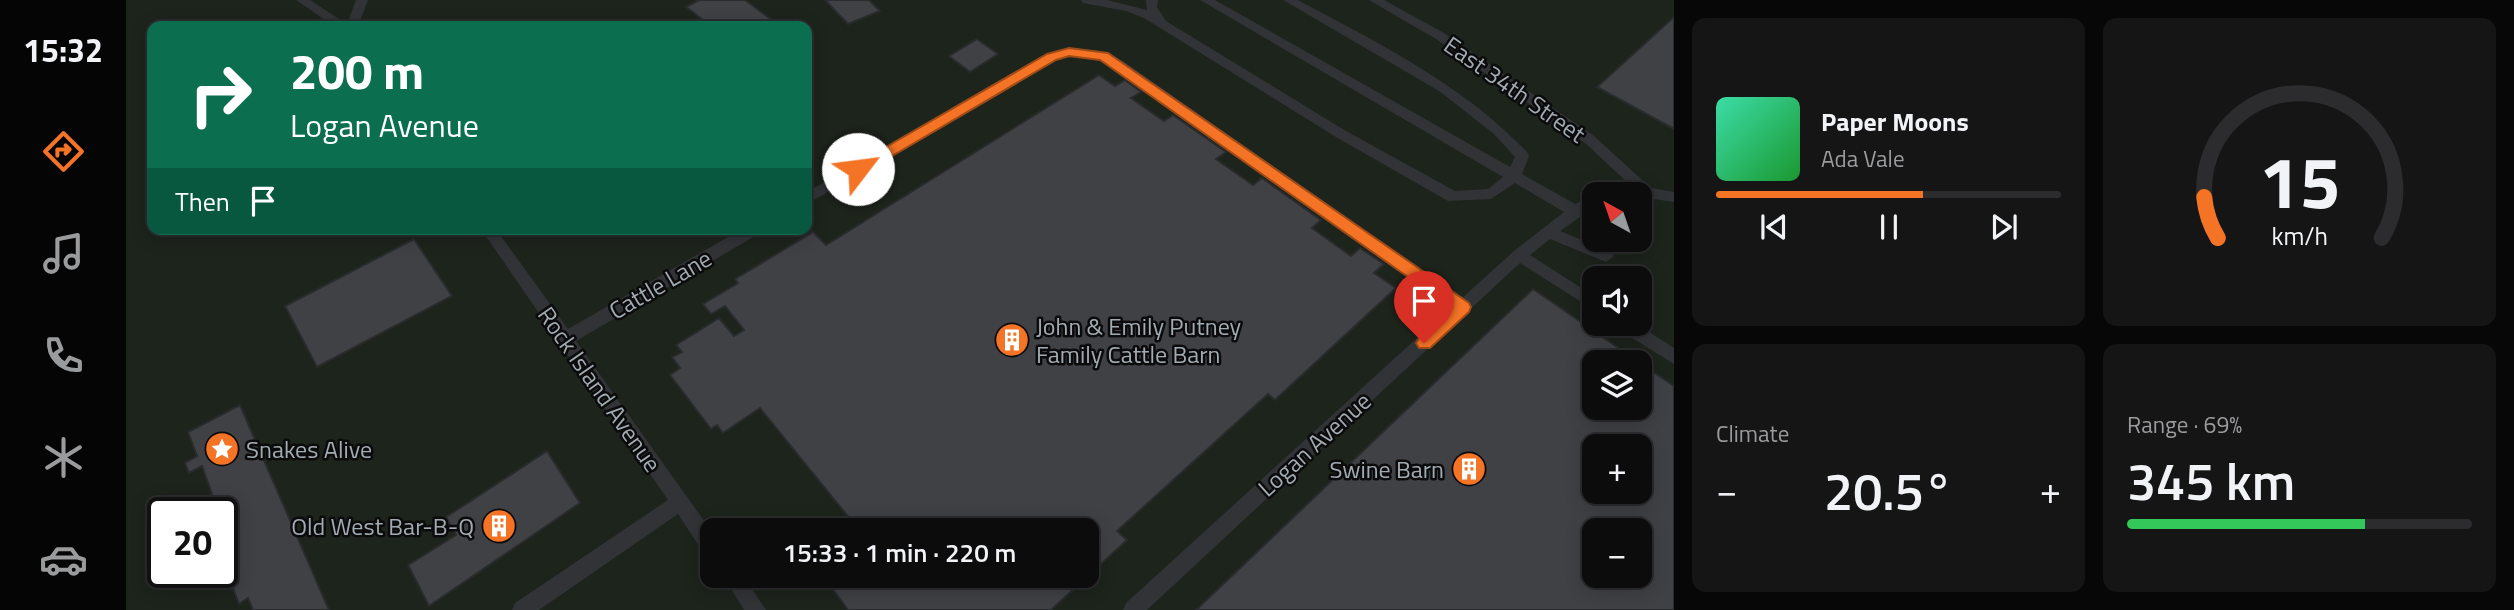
<!DOCTYPE html>
<html lang="en">
<head>
<meta charset="utf-8">
<style>
  body { margin:0; font-family:"Titillium Web",sans-serif; background:#151516; color:#f1f3f6; height:100vh; display:flex; flex-direction:column; font-size:26px; white-space:nowrap }
  * { box-sizing:border-box; margin:0 }
  p { font-size:23px; color:#9a9b9d }
  .icon { flex:none; width:38px; height:38px; fill:none; stroke:currentColor; stroke-width:2; stroke-linecap:round; stroke-linejoin:round }
  .map { position:relative; flex:1; overflow:hidden }
  .sheet { display:flex; flex-direction:column; gap:18px; padding:18px; background:#070707; width:840px }
  .sheet>* { flex:none }
  .hud { position:absolute; left:21px; top:21px; width:665px; height:214px; border-radius:14px; box-shadow:0 4px 18px #0003,0 0 0 2px #2c2c2e; background:#0b6e4f; color:#fff; overflow:hidden }
  .needle { width:46px; rotate:320deg }
  .buttons { position:absolute; left:1456px; top:182px; display:grid; gap:14px }
  .buttons a { display:grid; place-items:center; width:70px; height:70px; border-radius:14px; background:#0c0c0d; box-shadow:0 4px 18px #0003,0 0 0 2px #2c2c2e; font-size:35px }
  .speed { position:absolute; left:21px; top:497px; display:flex; gap:14px; font-size:35px; font-weight:700; text-align:center }
  .speed>* { display:grid; place-content:center; width:91px; height:91px; border-radius:50%; background:#0c0c0d; box-shadow:0 4px 18px #0003,0 0 0 2px #2c2c2e; line-height:1 }
  .speed .limit { border:4px solid #111; border-radius:10px; background:#fff; color:#111 }
  .pin { position:absolute; display:grid; place-items:center; width:60px; height:60px; color:#fff; margin:-72px -30px; border-radius:50% 50% 50% 0; rotate:-45deg; box-shadow:0 0 7px #0007 }
  .pin .icon { rotate:45deg }
  .me { position:absolute; width:77px; margin:-38px; rotate:60deg; stroke-linejoin:round; filter:drop-shadow(0 0 5px #0008) }
  .turn { display:flex; align-items:center; gap:24px; height:147px; padding:0 28px; font-size:32px }
  .turn .icon { width:91px; height:91px; stroke-width:2.5 }
  .turn b { display:block; font-size:49px; line-height:60px }
  .then { display:flex; align-items:center; height:66px; padding:0 28px; background:#0003; gap:14px; font-size:26px }
  .big { font-size:52px; font-weight:600; line-height:1.1 }
  .sheet .widget { flex:1; display:flex; flex-direction:column; justify-content:center; gap:10px; min-width:0; padding:0 24px; border-radius:14px; background:#151516 }
  .sheet .dial { align-items:center; gap:0 }
  .dial svg { height:182px; overflow:visible; fill:none; stroke:#2c2c2e; stroke-width:7; stroke-linecap:round; text-anchor:middle }
  .dial text { fill:#f1f3f6; stroke:none }
  .song { display:flex; align-items:center; gap:21px }
  .cover { width:84px; height:84px; border-radius:10px; background:linear-gradient(135deg,hsl(160 70% 55%),hsl(130 70% 35%)) }
  .played { height:7px; border-radius:4px; background:linear-gradient(90deg,#f47325 60%,#2c2c2e 60%) }
  .keys { display:flex; justify-content:space-around; direction:ltr }
  .heat { display:flex; justify-content:space-between; align-items:center; font-size:38px; direction:ltr }
  .charge { height:10px; border-radius:5px; background:linear-gradient(90deg,#34c759 69%,#2c2c2e 0) }
  .sheet .tiles { flex:1; display:grid; gap:18px; grid-template-columns:repeat(2,1fr) }
  .trip { position:absolute; left:574px; top:518px; width:399px; height:70px; border-radius:14px; background:#0c0c0d; box-shadow:0 4px 18px #0003,0 0 0 2px #2c2c2e; font-weight:600; line-height:70px; text-align:center }
  main { display:flex; flex:1; min-height:0 }
  .tab-bar { display:flex; flex-direction:column; width:126px; justify-content:space-around; align-items:center; background:#050505; color:#9a9b9d }
  .tab-bar .icon { width:49px; height:49px }
  .tab-bar .active { color:#f47325 }
  .tab-bar b { font-size:32px; color:#f1f3f6 }
  .map>svg:first-child { display:block }
  .green { fill:#1d241c; fill-rule:evenodd }
  .building { fill:#3f4144; stroke:#2a2b2d; stroke-width:2; fill-rule:evenodd }
  .lines { fill:none; stroke-linecap:round; stroke-linejoin:round }
  .service { fill:#313336; fill-rule:evenodd }
  .route { fill:#f47325; stroke:#9f4b18; stroke-width:2 }
  .labels { text-anchor:middle; dominant-baseline:central; stroke-width:5; stroke-linejoin:round; paint-order:stroke }
  .street-label { font-size:24px; fill:#a1abb2; stroke:#0b0b0c }
  .poi-label { font-size:24px; fill:#a1abb2; stroke:#0b0b0c; text-anchor:start }
</style>
</head>
<body>
<main>
<nav class="tab-bar">
<b>15:32</b>
<svg class="icon active" aria-label="directions" viewBox="0 0 24 24"><path d="M12 3l9 9-9 9-9-9zM9 14v-3h6M13 9l2 2-2 2"/></svg>
<svg class="icon" aria-label="music" viewBox="0 0 24 24"><path d="M9 18V5l10-2v13"/><circle cx="6" cy="18" r="3"/><circle cx="16" cy="16" r="3"/></svg>
<svg class="icon" aria-label="phone" viewBox="0 0 24 24"><path d="M5 4h4l2 5-3 2q2 4 5 5l2-3 5 2v4C11 20 4 13 5 4z"/></svg>
<svg class="icon" aria-label="climate" viewBox="0 0 24 24"><path d="M12 3v18M4 7l16 10M4 17L20 7"/></svg>
<svg class="icon" aria-label="car" viewBox="0 0 24 24"><path d="M5 17H2v-5l4-1 3-4h7l3 4 3 1v5h-3M9 17h6M6 11h13"/><circle cx="7" cy="17" r="2"/><circle cx="17" cy="17" r="2"/></svg>
</nav>
<div class="map">
<svg width="1548" height="610" viewBox="0 0 1548 610">
  <rect width="100%" height="100%" fill="#101011"/>
  <!-- green -->
  <path class="green" d="M0 0H1548V610H0ZM26 26H681V229H26ZM1468 194H1514V240H1468ZM1468 278H1514V324H1468ZM1468 362H1514V408H1468ZM1468 446H1514V492H1468ZM37 513H96V572H37ZM586 530H961V576H586ZM1468 530H1514V576H1468Z"/>
  <!-- building -->
  <g class="building">
    <path d="M573 0H619L650 23 645 26H585L560 7Z"/>
    <path d="M699 0H743L754 11 722 24Z"/>
    <path d="M1548 17V129L1471 87Z"/>
    <path d="M851 39 872 54 844 72 823 56Z"/>
    <path d="M973 75 989 86 999 80 1015 92 1005 98 1038 121 1047 115 1100 152 1090 159 1127 185 1136 178 1195 220 1186 228 1225 256 1234 248 1258 264 1248 273 1270 288 1149 400 1142 394 991 531 1001 540 925 610H722L706 588 721 576H961V530H733L634 408 597 433 591 425 585 429 544 375 554 368 546 357 556 352 550 345 593 318 608 336 618 330 599 306 585 314 577 304 612 283 609 279 687 232 700 245Z"/>
    <path d="M288 239 326 296 191 367 159 306Z"/>
    <path d="M1407 289 1513 362H1468V408H1514V363L1548 386V610H1070ZM1468 446H1514V492H1468ZM1468 530H1514V576H1468Z"/>
    <path d="M114 405 203 610H127L122 598 113 604 96 559V513H79L74 501 86 494 76 466 63 473 59 463 71 456 62 432Z"/>
    <path d="M421 451 454 503 303 606 282 565 330 535 320 517Z"/>
  </g>
  <g class="lines">
    <!-- service -->
    <g class="service">
      <path d="M170 0H184L221 24 230 0H242L232 26H208Z"/>
      <path d="M955 0H981L1021 10 1020 0H1032L1031 7 1040 21 1220 131 1329 191 1362 189 1377 177 1074 0H1089L1384 167 1389 157 1368 134 1313 91 1157 0H1172C1254 44 1336 84 1401 152L1403 156 1396 174 1449 204 1468 195V207L1434 231 1485 252 1488 256 1480 262 1424 239 1404 255 1468 296V310L1394 263 1021 610H997L1000 603 1325 307 987 67C968 57 952 54 930 60L681 204V192L922 54C949 46 971 48 997 61L1336 298 1388 251 1438 212 1389 183 1365 199 1322 201 1210 137 1018 18 1000 11 957 3Z"/>
      <path d="M1243 0H1258L1318 33 1468 136 1525 188 1548 192V202L1514 197V194H1476L1478 190 1504 185 1458 142 1310 39Z"/>
      <path d="M355 229H370L442 329 616 229H636L634 233 450 341 586 532V557L579 555 552 514 413 610H386L389 603 542 500Z"/>
      <path d="M1490 324H1511L1548 348V364L1492 329Z"/>
      <path d="M597 576H617L640 610H618Z"/>
    </g>
  </g>
  <!-- route -->
  <path class="route" d="M943 48 982 53 1343 303 1345 307 1343 312 1304 348H1293L1290 343 1293 338 1326 308 974 60 943 56 930 60 737 173H727V166L921 54Z"/>
  <!-- icons -->
  <defs>
    <g id="building-disc" transform="scale(1.75)"><circle r="9.5" fill="#f47325" stroke="#0b0b0c"/><path d="M-4-6H4V6H1V3H-1V6H-4ZM-2.5-4.3h1.7v1.8h-1.7ZM.8-4.3h1.7v1.8H.8ZM-2.5-1h1.7V.8h-1.7ZM.8-1h1.7V.8H.8Z" fill="#fff"/></g>
    <g id="sight-disc" transform="scale(1.75)"><circle r="9.5" fill="#f47325" stroke="#0b0b0c"/><path d="M0-6L1.8-2.2L6-1.7L2.9 1.2L3.7 5.4L0 3.3L-3.7 5.4L-2.9 1.2L-6-1.7L-1.8-2.2Z" fill="#fff"/></g>
  </defs>
  <g fill-rule="evenodd">
    <use href="#building-disc" x="886" y="340"/>
    <use href="#sight-disc" x="96" y="449"/>
    <use href="#building-disc" x="1343" y="469"/>
    <use href="#building-disc" x="373" y="526"/>
  </g>
  <g class="labels">
    <!-- street labels -->
    <g class="street-label">
      <text transform="translate(1389 89) rotate(35)">East 34th Street</text>
      <text transform="translate(534 284) rotate(-30)">Cattle Lane</text>
      <text transform="translate(474 389) rotate(55)">Rock Island Avenue</text>
      <text transform="translate(1188 444) rotate(-42)">Logan Avenue</text>
    </g>
    <!-- poi labels -->
    <g class="poi-label">
      <text x="910" y="326">John &amp; Emily Putney<tspan x="910" dy="28">Family Cattle Barn</tspan></text>
      <text x="120" y="449">Snakes Alive</text>
      <text x="1318" y="469" text-anchor="end">Swine Barn</text>
      <text x="348" y="526" text-anchor="end">Old West Bar-B-Q</text>
    </g>
  </g>
</svg>
<div class="buttons">
<a><svg class="needle" viewBox="-14 -14 28 28"><path d="M0-13l5 13h-10z" fill="#e53935"/><path d="M0 13l5-13h-10z" fill="#9a9b9d"/></svg></a>
<a><svg class="icon" aria-label="sound" viewBox="0 0 24 24"><path d="M4 9h4l5-4v14l-5-4H4zM17 9q2 3 0 6"/></svg></a>
<a><svg class="icon" aria-label="layers" viewBox="0 0 24 24"><path d="M12 4l9 5-9 5-9-5zM3 14l9 5 9-5"/></svg></a>
<a>+</a>
<a>−</a>
</div>
<div class="speed"><div class="limit">20</div></div>
<div class="pin" style="left:1298px;top:343px;background:#d93025"><svg class="icon" aria-label="arrive" viewBox="0 0 24 24"><path d="M6 21V4h12l-3 4 3 4H6"/></svg></div>
<svg class="me" style="left:732px;top:169px" viewBox="-20 -20 40 40"><circle r="19" fill="#fff"/><path d="M0-13L10 11 0 6-10 11z" fill="#f47325"/></svg>
<div class="trip">15:33 · 1 min · 220 m</div>
<div class="hud">
<div class="turn"><svg class="icon" aria-label="right" viewBox="0 0 24 24"><path d="M7 20v-9h11M14 6l5 5-5 5"/></svg><div><b>200 m</b>Logan Avenue</div></div>
<div class="then">Then<svg class="icon" aria-label="arrive" viewBox="0 0 24 24"><path d="M6 21V4h12l-3 4 3 4H6"/></svg></div>
</div>
</div>
<section class="sheet">
<div class="tiles">
<div class="widget">
<div class="song"><i class="cover"></i><div><b>Paper Moons</b><p>Ada Vale</p></div></div>
<div class="played"></div>
<div class="keys"><svg class="icon" aria-label="previous" viewBox="0 0 24 24"><path d="M18 5L8 12l10 7zM5 5v14"/></svg><svg class="icon" aria-label="pause" viewBox="0 0 24 24"><path d="M8 5v14M16 5v14"/></svg><svg class="icon" aria-label="next" viewBox="0 0 24 24"><path d="M6 5l10 7-10 7zM19 5v14"/></svg></div>
</div>
<div class="widget dial"><svg viewBox="0 0 100 80">
<path d="M14 69A42 42 0 1 1 86 69"/>
<path d="M14 69A42 42 0 0 1 8 51" stroke="#f47325"/>
<text x="50" y="56" font-size="32" font-weight="700">15</text>
<text x="50" y="72" font-size="11">km/h</text>
</svg></div>
<div class="widget"><p>Climate</p>
<div class="heat"><a>−</a><b class="big">20.5°</b><a>+</a></div>
</div>
<div class="widget"><p>Range · 69%</p><b class="big">345 km</b><div class="charge"></div></div>
</div>
</section>
</main>
</body>
</html>
